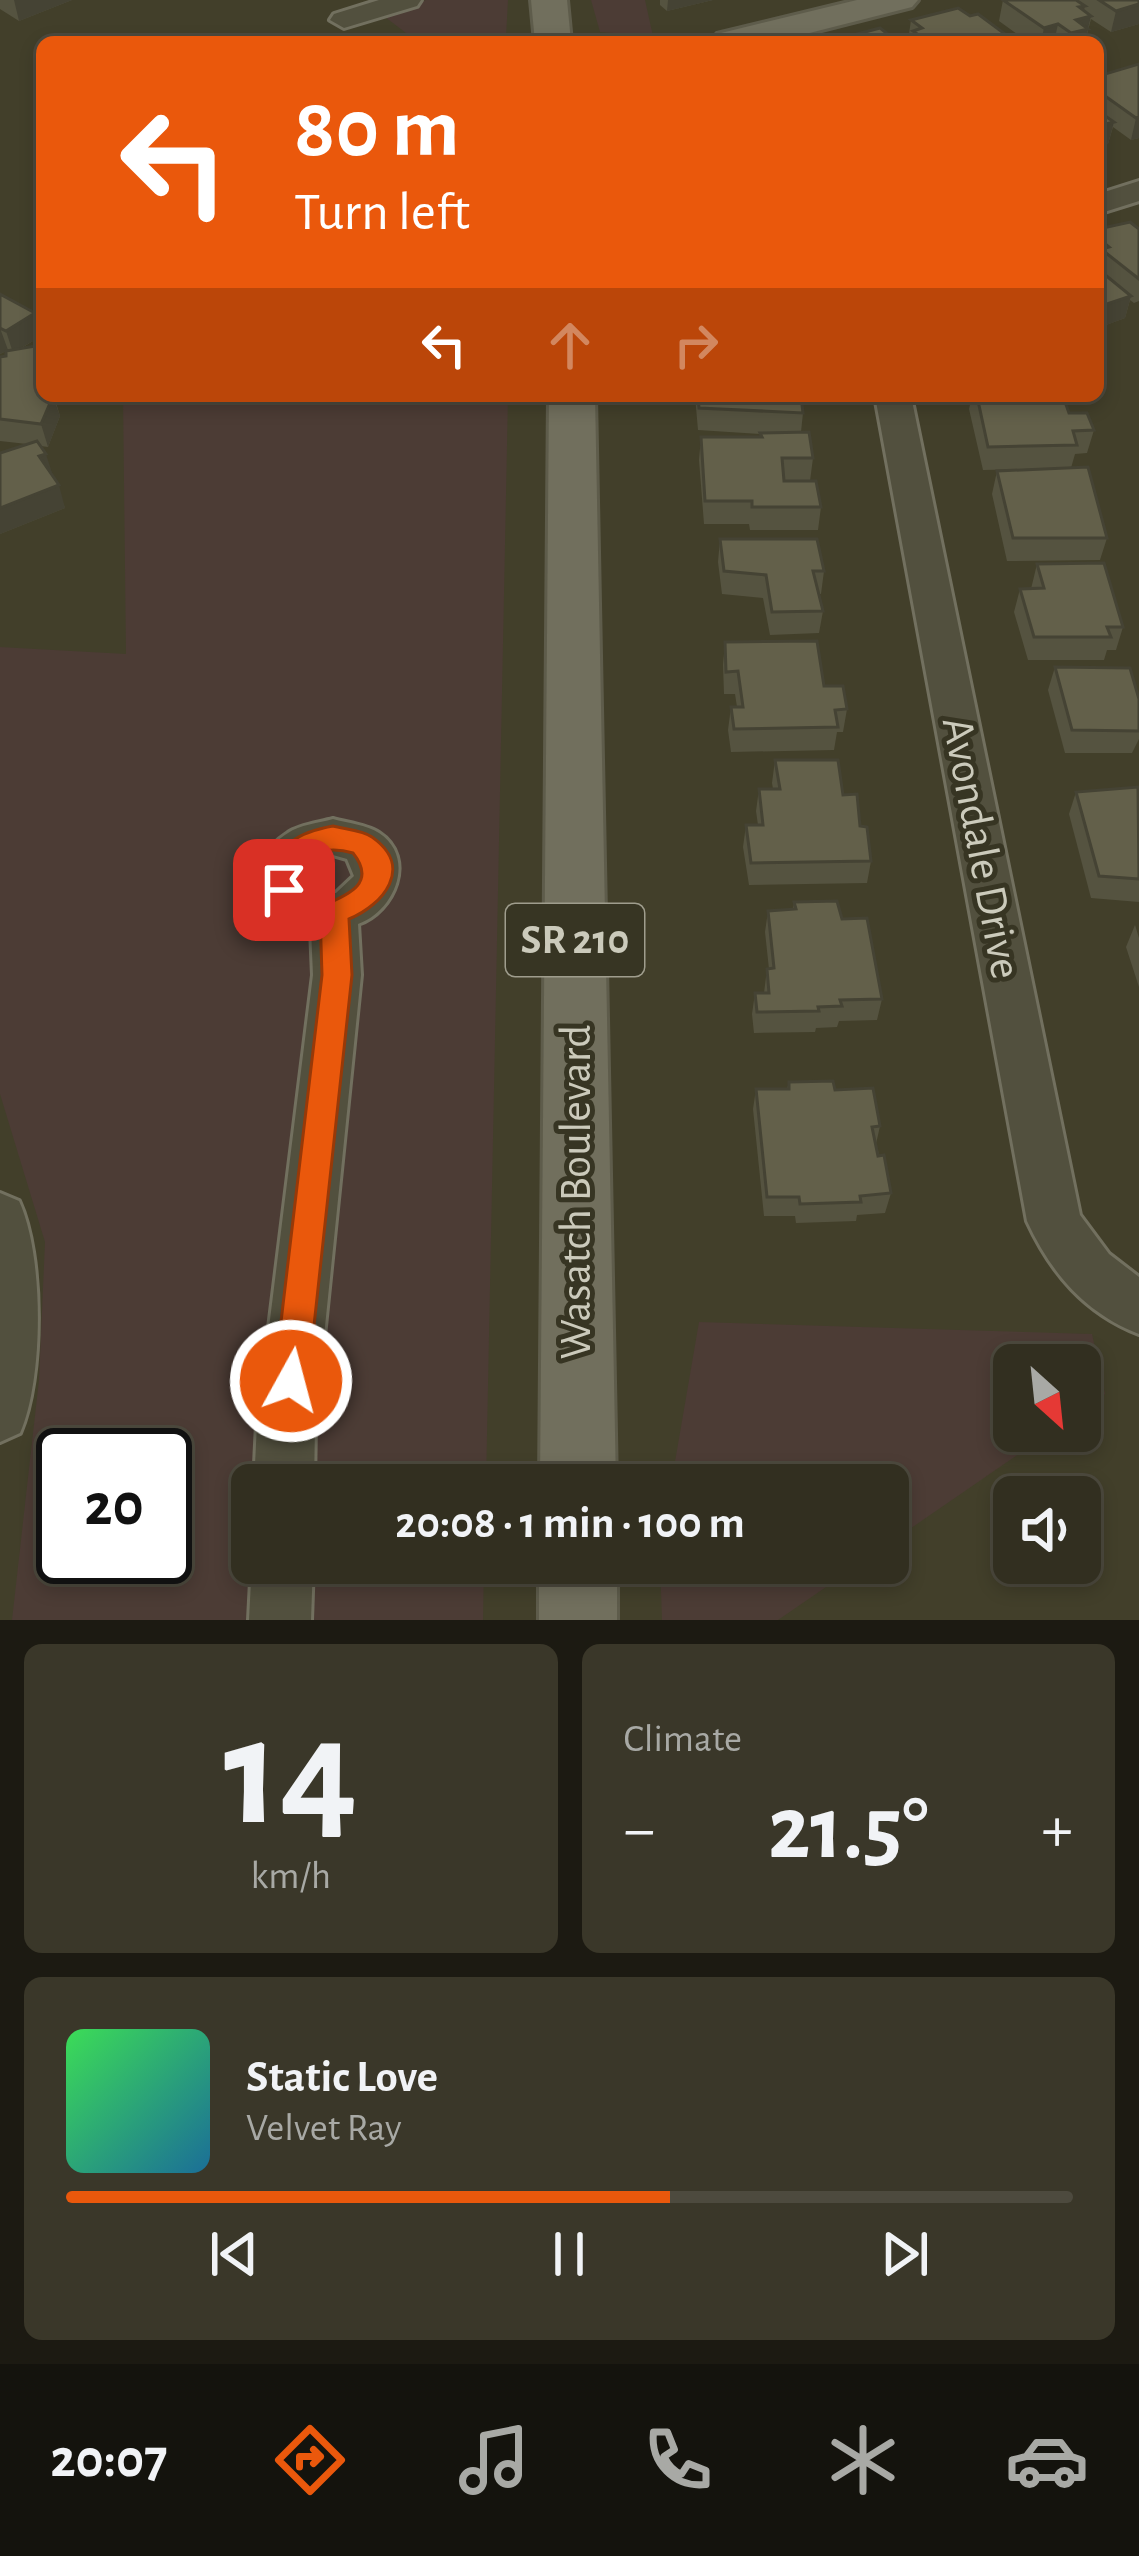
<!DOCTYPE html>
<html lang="en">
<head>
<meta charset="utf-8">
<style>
  body { margin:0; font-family:"Alegreya Sans",sans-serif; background:#3a3729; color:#f1f3f6; height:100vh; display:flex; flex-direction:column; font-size:45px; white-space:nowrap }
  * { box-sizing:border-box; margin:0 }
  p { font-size:39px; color:#a8a9a5 }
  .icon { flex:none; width:66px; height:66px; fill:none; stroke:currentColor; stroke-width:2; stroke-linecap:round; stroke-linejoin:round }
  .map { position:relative; height:1620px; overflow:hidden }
  .sheet { display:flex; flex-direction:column; gap:24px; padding:24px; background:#1c1a12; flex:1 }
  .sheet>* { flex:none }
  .banner { position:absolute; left:36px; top:36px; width:1068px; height:366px; border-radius:18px; box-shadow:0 6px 18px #0003,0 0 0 3px #4d4a3e; background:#ea580c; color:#fff; overflow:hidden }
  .needle { width:78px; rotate:153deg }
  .buttons { position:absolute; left:993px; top:1344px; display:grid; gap:24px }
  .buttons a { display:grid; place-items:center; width:108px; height:108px; border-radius:18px; background:#322f20; box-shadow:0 6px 18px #0003,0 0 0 3px #4d4a3e; font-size:60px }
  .speed { position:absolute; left:36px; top:1428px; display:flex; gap:24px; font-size:60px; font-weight:700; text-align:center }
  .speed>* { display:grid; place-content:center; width:156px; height:156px; border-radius:50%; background:#322f20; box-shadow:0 6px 18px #0003,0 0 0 3px #4d4a3e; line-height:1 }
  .speed .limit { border:6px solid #111; border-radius:18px; background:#fff; color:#111 }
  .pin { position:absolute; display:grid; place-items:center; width:102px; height:102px; color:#fff; margin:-51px; border-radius:24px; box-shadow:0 6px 18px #0006 }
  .me { position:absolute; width:132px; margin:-66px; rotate:7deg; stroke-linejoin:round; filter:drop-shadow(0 0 9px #0008) }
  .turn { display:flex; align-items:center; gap:42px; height:252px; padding:0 60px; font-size:54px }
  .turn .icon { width:156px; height:156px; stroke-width:2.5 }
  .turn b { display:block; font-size:84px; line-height:102px }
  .lanes { display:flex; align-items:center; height:114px; padding:0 60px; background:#0003; justify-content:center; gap:60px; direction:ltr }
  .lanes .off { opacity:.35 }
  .big { font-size:90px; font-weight:600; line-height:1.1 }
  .sheet .widget { flex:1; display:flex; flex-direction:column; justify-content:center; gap:18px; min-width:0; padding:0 42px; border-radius:18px; background:#3a3729 }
  .sheet .dial { align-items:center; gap:0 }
  .dial b { font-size:156px; line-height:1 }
  .song { display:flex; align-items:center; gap:36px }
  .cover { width:144px; height:144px; border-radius:18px; background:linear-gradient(135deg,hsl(130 70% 55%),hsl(200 70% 35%)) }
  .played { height:12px; border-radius:6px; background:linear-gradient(90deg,#ea580c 60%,#4d4a3e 60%) }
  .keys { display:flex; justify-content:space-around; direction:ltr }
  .heat { display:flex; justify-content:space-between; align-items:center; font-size:66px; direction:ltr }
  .sheet .tiles { flex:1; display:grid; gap:24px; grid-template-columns:1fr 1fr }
  .widget:last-child { grid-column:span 2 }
  .trip { position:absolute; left:231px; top:1464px; width:678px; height:120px; border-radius:18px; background:#322f20; box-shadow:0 6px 18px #0003,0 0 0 3px #4d4a3e; font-weight:600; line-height:120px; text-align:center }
  .dock { display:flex; height:192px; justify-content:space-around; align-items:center; background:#14130d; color:#a8a9a5 }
  .dock .icon { width:84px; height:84px }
  .dock .current { color:#ea580c }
  .dock b { font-size:54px; color:#f1f3f6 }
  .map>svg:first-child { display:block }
  .green { fill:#4c3c35; fill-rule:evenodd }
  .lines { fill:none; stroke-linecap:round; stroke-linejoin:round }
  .minor-casing { stroke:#72705f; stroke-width:6 }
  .major-casing { stroke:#5e5c4b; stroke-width:6 }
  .minor { fill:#52503e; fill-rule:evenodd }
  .major { fill:#716f5d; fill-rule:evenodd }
  .wall { fill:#555340 }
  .shaded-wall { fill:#454334 }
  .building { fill:#63604a; stroke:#454334; stroke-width:3 }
  .route { fill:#ea580c; stroke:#983908; stroke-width:3 }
  .labels { text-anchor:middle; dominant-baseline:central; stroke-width:10; stroke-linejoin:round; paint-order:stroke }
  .shield { fill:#373523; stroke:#9f9d8d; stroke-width:3 }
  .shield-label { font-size:42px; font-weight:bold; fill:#cbcabb }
  .street-label { font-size:45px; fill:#cbcabb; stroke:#373523 }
</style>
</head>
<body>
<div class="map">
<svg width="1139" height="1620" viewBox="0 0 1139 1620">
  <rect width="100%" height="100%" fill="#423f2a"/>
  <!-- green -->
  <g class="green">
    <path d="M426 0H508L506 37 503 42H418L385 17Z"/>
    <path d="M591 0H645L653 36 600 32Z"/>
    <path d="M123 396H508L486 1485H252V1563H484L483 1620H12L39 1380 45 1242 0 1094V647L126 654ZM63 1455H165V1557H63Z"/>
    <path d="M699 1322 1092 1334 1105 1394 1080 1411V1365H1014V1431H1052L888 1544V1485H671Z"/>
    <path d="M660 1563H861L778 1620H662Z"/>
  </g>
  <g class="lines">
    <!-- minor casing -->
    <g class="minor-casing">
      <g id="minor">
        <path d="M379 0H421L417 6 344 28 330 20 334 14Z"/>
        <path d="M1139 181V201L1098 214V194Z"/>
        <path d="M875 396H911L1080 1215 1109 1254 1139 1277V1334C1085 1313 1051 1273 1027 1221Z"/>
        <path d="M333 819C347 823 367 825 379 833 417 858 394 912 358 924L361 975 315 1424 314 1485H254L257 1424 313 975 311 929C262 916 238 865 288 833 299 825 319 823 333 819ZM333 855 347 859 354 876 336 893H319L308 883C308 866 317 859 333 855Z"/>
        <path d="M0 1193 19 1201C44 1255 44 1378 20 1433L0 1442Z"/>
        <path d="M252 1562 313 1563 311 1620H249Z"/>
      </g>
    </g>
    <!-- major casing -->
    <g class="major-casing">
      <g id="major">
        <path d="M531 0H567L571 42H535Z"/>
        <path d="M857 0H918L912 7 774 42H712L717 34Z"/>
        <path d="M549 396H595L616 1485H540Z"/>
        <rect x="539" y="1563" width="78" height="57"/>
      </g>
    </g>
    <!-- minor -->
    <use href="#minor" class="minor"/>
    <!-- major -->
    <use href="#major" class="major"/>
  </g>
  <!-- wall -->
  <g class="wall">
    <path d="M0 0H72L19 21 0 9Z"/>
    <path d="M660 0H713L667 11 660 5Z"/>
    <path d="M1003 0H1139V24L1111 32 1091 19 1085 42H1028L999 21Z"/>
    <path d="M911 20 1003 42 908 41Z"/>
    <path d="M1139 64V138L1131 140 1113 127 1108 144 1098 146V76Z"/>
    <path d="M1098 229H1139V301L1134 303 1130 300 1125 318 1098 328Z"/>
    <path d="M0 294 35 313 41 336 20 349 42 396H54L60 416 48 447 41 446 65 508 0 534V453L27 444 0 441V357L6 356 8 350 0 354Z"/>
    <path d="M695 396H801L803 413 801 432 813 458 810 481 821 507 818 530H750L749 524H704L699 460 701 437H760V434L698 430Z"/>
    <path d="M972 396H1063L1069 413 1094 430 1087 453 1075 454 1071 468 1107 538 1100 560 1007 561 992 494 997 471 1063 468 983 470 969 409Z"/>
    <path d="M720 539 824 571 821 594H819L823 611 819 633 770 635 763 598 722 594 718 562Z"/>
    <path d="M1037 564 1123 627 1116 650H1107L1104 660H1028L1014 612 1020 589H1031Z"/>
    <path d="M725 642 824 686 847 709 843 732H837L834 750 731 752 728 730 731 707H737L735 694H724L723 665Z"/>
    <path d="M1055 667 1139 699V739L1132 753H1065L1048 690Z"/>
    <path d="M775 760 843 795 860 826 871 861 867 883 749 885 743 847 746 825H758L756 811 759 789H773L772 783Z"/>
    <path d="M1139 791V902L1091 898 1069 814 1076 792Z"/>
    <path d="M794 902 842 919 882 999 877 1020 839 1021 837 1027 816 1028 815 1032 754 1033 752 1014 755 993H764L767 969H769L765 932 768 911 793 909Z"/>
    <path d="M1135 925 1139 938V987L1126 947Z"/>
    <path d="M789 1082 835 1090 880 1126 876 1144 891 1193 885 1213 857 1215 856 1221 796 1223 795 1216H764L753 1109 756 1089H787Z"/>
  </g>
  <!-- shaded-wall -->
  <g class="shaded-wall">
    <path d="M14 0H72L19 21Z"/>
    <path d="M668 0H713L667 11Z"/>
    <path d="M1139 4V24L1111 32 1116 11Z"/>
    <path d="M1085 6 1082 19 1091 16 1085 42H1069L1079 7Z"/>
    <path d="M1058 24 1054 42H1041L1044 28Z"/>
    <path d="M1005 34 1003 42H973Z"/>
    <path d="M1139 117V138L1131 140 1136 118Z"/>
    <path d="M1114 122 1108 144 1098 146V126Z"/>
    <path d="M1131 296 1125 318 1098 328V307Z"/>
    <path d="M35 313 41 336 13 353 6 331Z"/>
    <path d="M0 328 8 350 0 354Z"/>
    <path d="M53 396 60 416 48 447 41 424Z"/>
    <path d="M46 454 53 476 39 456Z"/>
    <path d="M59 485 65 508 0 534V508Z"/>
  </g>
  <!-- building -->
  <g class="building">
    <path d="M1003 0H1076L1085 6 1079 7 1091 16 1076 20 1088 29 1071 33 1058 24 1044 28Z"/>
    <path d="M1099 0H1139V4L1116 11Z"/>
    <path d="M958 8 970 16 978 14 1005 34 973 42H928L913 31 922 28 911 20Z"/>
    <path d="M880 28 898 42H827Z"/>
    <path d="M1139 64V117L1136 118 1098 91V76Z"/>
    <path d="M1098 111 1114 122 1098 126Z"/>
    <path d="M1130 222 1139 229V279L1101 249 1109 247 1098 238V229Z"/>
    <path d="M1098 269 1131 296 1098 307Z"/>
    <path d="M0 294 35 313 6 331 0 328Z"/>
    <path d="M41 345 42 396H53L41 424 0 419V357L6 356V351Z"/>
    <path d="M698 396H801L803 413 699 408Z"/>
    <path d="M977 396H1063L1069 413H1087L1094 430 1073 431 1077 445 988 447Z"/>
    <path d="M809 432 813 458H782L784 481H816L821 507H752V501H705L701 437H762L760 433Z"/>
    <path d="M37 441 46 454 39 456 59 485 0 508V453Z"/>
    <path d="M1088 467 1107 538H1013L997 471Z"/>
    <path d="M720 539H817L824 571H813L823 611 772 612 766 575 724 571Z"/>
    <path d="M1104 563 1123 627H1107L1111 637H1034L1020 589 1044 588 1037 564Z"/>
    <path d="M817 641 824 686H843L847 709 835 710 838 727 734 729 731 707H743L738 671 726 672 725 642Z"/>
    <path d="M1055 667 1130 668 1139 699V731L1072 730Z"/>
    <path d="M775 760H838L843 795 857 794 860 826 867 827 871 861 751 863 746 825H763L759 789H780Z"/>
    <path d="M1138 787 1139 879 1099 876 1076 792Z"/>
    <path d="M837 901 842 919 867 918 882 999 840 1000 842 1006 818 1007 819 1011 757 1012 755 993H769L767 969 774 968 768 911 796 909 794 902Z"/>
    <path d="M833 1081 835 1090 873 1088 880 1126 872 1127 878 1156 884 1155 891 1193 860 1196 861 1202 800 1204 799 1197H767L756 1089H789V1082Z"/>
  </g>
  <!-- route -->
  <path class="route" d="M333 826C344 829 363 830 372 837 415 867 383 905 349 919L352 975 308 1381 303 1393 291 1398 279 1393 274 1381 322 975 320 913 324 905C351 894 376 882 353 853 332 847 298 849 296 879 295 886 297 892 294 898H274L268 878C283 843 295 833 333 826Z"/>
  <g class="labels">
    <!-- shield labels -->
    <rect class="shield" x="506" y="904" width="138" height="72" rx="9"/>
    <g class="shield-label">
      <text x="575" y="940">SR 210</text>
    </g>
    <!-- street labels -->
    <g class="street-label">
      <text transform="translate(981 848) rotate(79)">Avondale Drive</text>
      <text transform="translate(576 1192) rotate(-90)">Wasatch Boulevard</text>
    </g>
  </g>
</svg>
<div class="buttons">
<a><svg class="needle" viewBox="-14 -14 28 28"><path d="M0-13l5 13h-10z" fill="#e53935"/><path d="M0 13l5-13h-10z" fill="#a8a9a5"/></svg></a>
<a><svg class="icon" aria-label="sound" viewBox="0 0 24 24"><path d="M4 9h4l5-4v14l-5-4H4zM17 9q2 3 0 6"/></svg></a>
</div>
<div class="speed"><div class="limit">20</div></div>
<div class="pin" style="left:284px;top:890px;background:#d93025"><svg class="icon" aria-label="arrive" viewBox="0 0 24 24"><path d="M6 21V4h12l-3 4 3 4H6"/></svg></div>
<svg class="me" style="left:291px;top:1381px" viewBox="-20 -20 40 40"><circle r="17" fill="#ea580c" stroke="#fff" stroke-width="3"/><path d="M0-11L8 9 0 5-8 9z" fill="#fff"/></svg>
<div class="trip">20:08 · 1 min · 100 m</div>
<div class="banner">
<div class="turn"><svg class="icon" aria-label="left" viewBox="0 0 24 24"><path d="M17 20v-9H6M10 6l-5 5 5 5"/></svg><div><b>80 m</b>Turn left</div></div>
<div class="lanes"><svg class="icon" aria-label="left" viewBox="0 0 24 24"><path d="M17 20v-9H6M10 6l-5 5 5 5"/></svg><svg class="icon off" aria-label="ahead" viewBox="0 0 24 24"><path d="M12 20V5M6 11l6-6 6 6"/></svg><svg class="icon off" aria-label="right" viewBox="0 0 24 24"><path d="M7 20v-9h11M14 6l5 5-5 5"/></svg></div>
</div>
</div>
<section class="sheet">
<div class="tiles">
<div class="widget dial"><b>14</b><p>km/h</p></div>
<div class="widget"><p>Climate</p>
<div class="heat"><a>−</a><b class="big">21.5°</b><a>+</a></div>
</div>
<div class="widget">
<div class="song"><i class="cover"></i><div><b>Static Love</b><p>Velvet Ray</p></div></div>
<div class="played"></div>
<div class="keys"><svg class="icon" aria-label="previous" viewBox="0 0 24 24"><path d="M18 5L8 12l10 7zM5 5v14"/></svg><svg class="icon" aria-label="pause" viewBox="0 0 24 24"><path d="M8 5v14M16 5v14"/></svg><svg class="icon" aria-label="next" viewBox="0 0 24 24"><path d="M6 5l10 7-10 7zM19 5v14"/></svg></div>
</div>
</div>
</section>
<nav class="dock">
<b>20:07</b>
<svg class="icon current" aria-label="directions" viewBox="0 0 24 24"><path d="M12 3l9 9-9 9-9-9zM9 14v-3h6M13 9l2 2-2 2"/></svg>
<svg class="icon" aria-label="music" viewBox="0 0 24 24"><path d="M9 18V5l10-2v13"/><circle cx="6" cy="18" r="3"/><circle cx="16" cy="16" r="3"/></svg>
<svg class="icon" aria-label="phone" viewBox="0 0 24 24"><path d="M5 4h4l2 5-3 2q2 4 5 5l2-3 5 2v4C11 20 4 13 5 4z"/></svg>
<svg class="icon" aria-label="climate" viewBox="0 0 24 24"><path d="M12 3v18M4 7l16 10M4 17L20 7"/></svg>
<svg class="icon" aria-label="car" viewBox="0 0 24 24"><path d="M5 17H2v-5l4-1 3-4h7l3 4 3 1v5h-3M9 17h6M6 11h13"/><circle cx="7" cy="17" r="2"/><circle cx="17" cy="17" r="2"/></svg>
</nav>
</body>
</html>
